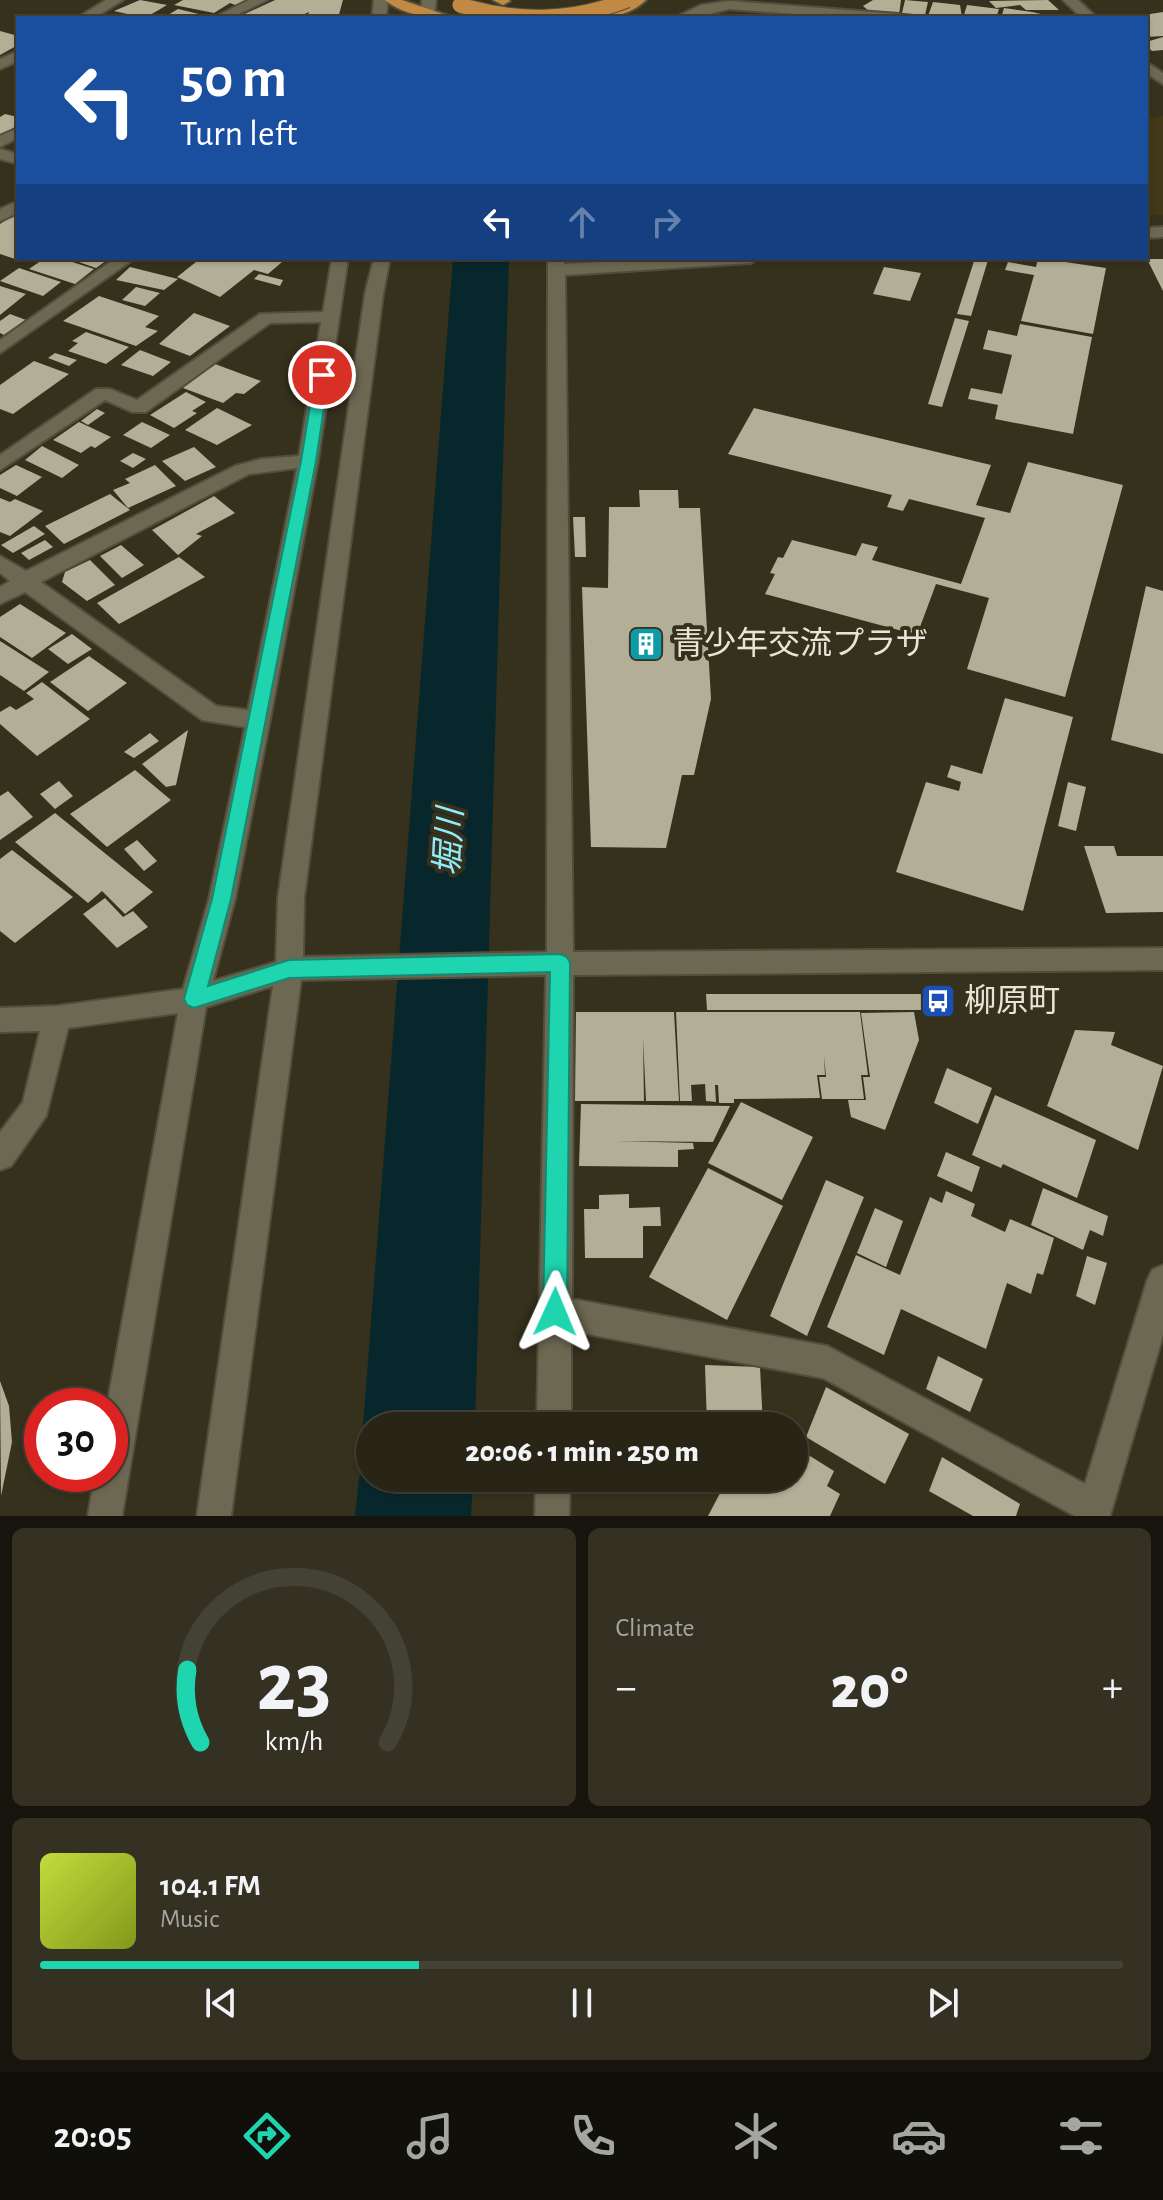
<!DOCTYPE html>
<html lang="en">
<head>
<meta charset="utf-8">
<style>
  body { margin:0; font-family:"Alegreya Sans","Noto Sans JP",sans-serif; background:#343123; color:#f1f3f6; height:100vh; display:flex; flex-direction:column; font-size:30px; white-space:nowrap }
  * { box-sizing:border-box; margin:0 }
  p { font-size:26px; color:#a5a5a1 }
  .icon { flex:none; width:44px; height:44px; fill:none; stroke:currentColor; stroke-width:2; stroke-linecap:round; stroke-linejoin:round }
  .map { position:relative; height:1516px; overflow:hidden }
  .panel { display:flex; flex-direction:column; gap:12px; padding:12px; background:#16140c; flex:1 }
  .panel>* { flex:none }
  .top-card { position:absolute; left:16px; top:16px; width:1132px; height:244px; border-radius:0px; box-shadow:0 2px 6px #0004,0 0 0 2px #444235; background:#1a4fa0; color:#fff; overflow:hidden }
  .speed { position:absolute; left:24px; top:1388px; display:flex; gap:16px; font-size:40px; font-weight:700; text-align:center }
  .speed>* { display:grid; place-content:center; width:104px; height:104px; border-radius:50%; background:#282516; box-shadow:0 2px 6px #0004,0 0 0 2px #444235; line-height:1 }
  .speed .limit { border:12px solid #d22; background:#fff; color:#111 }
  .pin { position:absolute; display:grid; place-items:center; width:68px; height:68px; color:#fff; margin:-34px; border:4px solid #fff; border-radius:50%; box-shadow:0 2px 8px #0007 }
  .me { position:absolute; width:88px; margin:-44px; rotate:1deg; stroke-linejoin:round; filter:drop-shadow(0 0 6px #0008) }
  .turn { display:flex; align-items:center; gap:28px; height:168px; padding:0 32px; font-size:36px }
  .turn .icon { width:104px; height:104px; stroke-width:2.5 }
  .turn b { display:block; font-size:56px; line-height:68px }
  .lanes { display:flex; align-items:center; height:76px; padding:0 32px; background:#0003; justify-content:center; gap:40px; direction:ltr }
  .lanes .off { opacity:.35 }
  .big { font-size:60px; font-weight:800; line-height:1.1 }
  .panel .tile { flex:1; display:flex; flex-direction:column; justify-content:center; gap:12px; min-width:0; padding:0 28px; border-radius:12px; background:#343123 }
  .panel .dial { align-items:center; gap:0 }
  .dial svg { height:208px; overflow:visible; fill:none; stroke:#444235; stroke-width:7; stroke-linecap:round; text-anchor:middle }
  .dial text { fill:#f1f3f6; stroke:none }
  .song { display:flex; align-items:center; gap:24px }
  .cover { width:96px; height:96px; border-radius:12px; background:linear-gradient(135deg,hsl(70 70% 55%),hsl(70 70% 35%)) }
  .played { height:8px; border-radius:4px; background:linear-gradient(90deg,#1ed5b0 35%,#444235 35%) }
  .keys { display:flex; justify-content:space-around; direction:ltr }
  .heat { display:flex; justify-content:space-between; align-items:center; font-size:44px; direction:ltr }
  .panel .tiles { flex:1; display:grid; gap:12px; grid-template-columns:1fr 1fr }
  .tile:last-child { grid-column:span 2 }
  .trip { position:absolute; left:356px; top:1412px; width:452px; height:80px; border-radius:40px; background:#282516; box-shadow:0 2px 6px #0004,0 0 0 2px #444235; font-weight:800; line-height:80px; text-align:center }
  .menu { display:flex; height:128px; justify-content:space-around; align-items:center; background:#100f09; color:#a5a5a1 }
  .menu .icon { width:56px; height:56px }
  .menu .current { color:#1ed5b0 }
  .menu b { font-size:36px; color:#f1f3f6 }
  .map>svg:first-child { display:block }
  .sand { fill:#413818 }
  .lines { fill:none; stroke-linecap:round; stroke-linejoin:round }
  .river { fill:#08272c; fill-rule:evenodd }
  .building { fill:#b3ae96 }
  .minor-casing { stroke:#524e3d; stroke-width:4 }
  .highway-casing { stroke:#524e3d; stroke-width:4 }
  .minor { fill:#6c6852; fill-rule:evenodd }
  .highway { fill:#c28944; fill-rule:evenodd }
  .highway-bridge-casing { stroke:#524e3d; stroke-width:17; stroke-linecap:butt }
  .highway-bridge { stroke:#c28944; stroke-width:15 }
  .route { fill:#1ed5b0; stroke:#148a72; stroke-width:2 }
  .labels { text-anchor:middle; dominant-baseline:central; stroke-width:8; stroke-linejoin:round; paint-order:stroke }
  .poi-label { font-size:32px; fill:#e7e5d8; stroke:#35311d; text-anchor:start }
  .water-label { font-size:34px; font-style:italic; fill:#90ecfc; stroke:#35311d }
</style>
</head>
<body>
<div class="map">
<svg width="1163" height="1516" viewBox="0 0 1163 1516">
  <rect width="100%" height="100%" fill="#35311d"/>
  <!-- sand -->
  <path class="sand" d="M1163 116V215H1146V118Z"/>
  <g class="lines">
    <!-- river -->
    <g class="river">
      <path d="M453 258H509L475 1426H370V1443L363 1426Z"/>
      <path d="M370 1451V1478H473L471 1516H355L359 1478Z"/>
    </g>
  </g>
  <!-- building -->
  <g class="building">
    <path d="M140 0 167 5 145 18 114 11Z"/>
    <path d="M183 0H247L238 6 230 3 214 13 174 5Z"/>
    <path d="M275 0H343L338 18H307L309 12 296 18H236Z"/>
    <path d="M873 0H901L899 15 869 11 863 6Z"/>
    <path d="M905 0 928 2 925 15 902 13Z"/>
    <path d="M1048 0 1059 10H1026L1020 5 996 8 989 1Z"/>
    <path d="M933 2 960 5 962 17 928 16Z"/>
    <path d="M967 5 999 9 996 18H963Z"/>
    <path d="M1004 8 1032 12 1041 14 1040 18H1001Z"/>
    <path d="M178 9 207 16 163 18Z"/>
    <path d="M1163 12V36L1146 37V18H1124Z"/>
    <path d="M0 31 18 36V45L0 55Z"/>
    <path d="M1163 37V50L1152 51 1146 46V42Z"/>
    <path d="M5 114 18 117V125L0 136V117Z"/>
    <path d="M15 214 18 215V258H26L21 261 0 254V224Z"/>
    <path d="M45 258H60L94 269 75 284 29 269Z"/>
    <path d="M67 258H110L96 268Z"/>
    <path d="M201 258H278L275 260 282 262 268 274 254 270 220 297 177 277Z"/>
    <path d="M975 258 988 260 971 316 957 314Z"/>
    <path d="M1038 258 1106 268 1093 334 1021 321 1034 275 1005 270 1008 262 1036 267Z"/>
    <path d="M1147 259H1163V291Z"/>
    <path d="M130 267 178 279 164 290 116 280Z"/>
    <path d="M884 267 921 273 910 301 873 294Z"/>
    <path d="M19 268 61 282 43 296 0 281Z"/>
    <path d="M259 274 283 280 280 286 254 279Z"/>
    <path d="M0 286 26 294 0 315Z"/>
    <path d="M136 287 160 293 145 306 122 300Z"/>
    <path d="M99 296 159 316 145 327 158 331 136 346 63 321Z"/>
    <path d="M194 313 230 326 190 356 159 344Z"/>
    <path d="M10 314 26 320 4 335 0 333V321Z"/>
    <path d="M955 318 969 321 942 407 928 404Z"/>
    <path d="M1020 324 1092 337 1073 434 995 419 998 405 968 399 971 388 1002 394 1012 355 983 349 988 330 1017 336Z"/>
    <path d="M86 332 129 347 106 364 68 351 78 343 72 341Z"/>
    <path d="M140 350 171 362 153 376 121 365Z"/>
    <path d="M55 353 77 360 69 366 48 358Z"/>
    <path d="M34 361 69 374 13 414 0 409V385Z"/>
    <path d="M215 364 261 381 244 394 236 393 223 403 183 388Z"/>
    <path d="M186 392 206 402 192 411 197 413 174 428 150 415Z"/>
    <path d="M217 408 252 425 217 445 185 430Z"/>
    <path d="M754 408 991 465 976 505 1010 513 1028 462 1123 485 1065 697 967 669 989 598 936 584 917 635 765 594 775 574 770 573 778 557 783 558 792 540 856 556 862 543 878 547 872 560 961 584 985 518 909 499 903 511 887 507 892 495 728 454Z"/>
    <path d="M97 409 105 413 88 425 81 421Z"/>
    <path d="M79 422 111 437 95 448 91 446 81 453 53 440Z"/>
    <path d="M142 422 170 435 151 448 123 435Z"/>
    <path d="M42 446 79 465 62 478 25 460Z"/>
    <path d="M194 447 216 467 185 481 162 461Z"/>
    <path d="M133 453 146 459 133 468 120 461Z"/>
    <path d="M16 465 42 477 17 496 0 488V475Z"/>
    <path d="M155 465 176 486 128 508 113 490 130 483 125 479Z"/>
    <path d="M639 490H678L679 508H700L711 699 694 775H682L666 848 591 847 582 587 608 588 609 507H640Z"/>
    <path d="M110 494 130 510 64 544 45 526Z"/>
    <path d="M214 496 235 513 196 534 202 536 178 555 152 530Z"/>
    <path d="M0 498 10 502 15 499 43 511 10 536 0 532Z"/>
    <path d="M573 517H585L586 557H575Z"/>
    <path d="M34 526 45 534 13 553 1 545Z"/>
    <path d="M45 540 53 547 29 560 21 553Z"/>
    <path d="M121 545 144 565 122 578 100 556Z"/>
    <path d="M179 557 205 577 119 624 97 603Z"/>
    <path d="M90 560 115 585 87 601 62 582 65 572Z"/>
    <path d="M1146 586 1163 591V754L1111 740Z"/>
    <path d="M20 604 66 633 32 658 0 637V617Z"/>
    <path d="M72 634 92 649 68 664 48 649Z"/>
    <path d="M0 641 49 672 24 691 0 675Z"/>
    <path d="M89 656 127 683 88 711 50 682Z"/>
    <path d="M42 682 90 719 37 756 0 724V712L10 706 16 710 34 699 26 693Z"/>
    <path d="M1005 698 1073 717 1023 911 896 872 926 782 959 791 961 782 947 777 951 765 982 774Z"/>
    <path d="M188 730 176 785 166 787 142 764Z"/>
    <path d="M150 733 159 741 134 758 124 752Z"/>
    <path d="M135 770 171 800 107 847 70 814Z"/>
    <path d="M59 781 73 796 55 809 40 794Z"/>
    <path d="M1068 782 1086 787 1076 831 1058 826Z"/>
    <path d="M8 791 33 817 0 840V796Z"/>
    <path d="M55 813 153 892 125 914 102 891 88 903 15 842Z"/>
    <path d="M137 840 157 861 144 871 124 849Z"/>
    <path d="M1084 846H1114L1117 856H1163V912L1106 913Z"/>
    <path d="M12 850 73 897 15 943 0 931V859Z"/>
    <path d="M105 898 123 917 133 911 148 927 117 948 83 914Z"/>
    <path d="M706 994H928L931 1010H707Z"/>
    <path d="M576 1012H674L679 1101H646L643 1038 644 1101H575Z"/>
    <path d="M676 1012H860L868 1075H861L864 1099H822L819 1077H826L824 1055 825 1075H817L820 1098 734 1099V1103H719L718 1085H715L716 1102 706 1101 705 1084 691 1085 692 1101H680Z"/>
    <path d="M914 1012 919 1040 885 1130 851 1117 848 1100H866L863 1077H870L861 1013Z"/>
    <path d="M1075 1030 1115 1032 1111 1045 1163 1066 1138 1150 1047 1106Z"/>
    <path d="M947 1068 992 1088 978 1124 934 1103Z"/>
    <path d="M995 1095 1096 1140 1077 1198 1003 1164 1001 1168 972 1155Z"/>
    <path d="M741 1102 813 1137 782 1200 708 1163Z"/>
    <path d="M581 1104 730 1106 713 1142 616 1141 693 1143 694 1149 678 1150V1167L579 1166Z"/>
    <path d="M946 1152 980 1167 972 1192 937 1176Z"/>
    <path d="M708 1168 783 1206 727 1320 649 1277Z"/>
    <path d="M826 1180 864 1197 807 1336 770 1316Z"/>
    <path d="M1043 1188 1108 1216 1103 1236 1090 1230 1083 1250 1031 1225Z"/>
    <path d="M946 1191 975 1204 971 1216 1005 1232 1010 1219 1054 1238 1043 1275 1037 1273 1031 1294 1007 1283 986 1349 901 1309 884 1355 827 1327 856 1255 900 1275 930 1197 942 1203Z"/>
    <path d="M629 1194V1208L660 1207 661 1226H643V1258H585L584 1209H599V1195Z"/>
    <path d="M875 1208 903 1221 886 1267 857 1253Z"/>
    <path d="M1087 1256 1107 1263 1095 1305 1076 1296Z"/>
    <path d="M938 1356 983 1379 970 1412 926 1389Z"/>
    <path d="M705 1365 760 1367 763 1426H707Z"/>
    <path d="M0 1381 9 1406 12 1442 1 1496Z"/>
    <path d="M826 1387 909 1434 885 1484 806 1437Z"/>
    <path d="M794 1446 834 1471 827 1486 840 1494 830 1516H708L728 1478H794Z"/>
    <path d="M942 1457 1020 1504 1016 1516H973L929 1491Z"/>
  </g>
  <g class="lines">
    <!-- minor casing -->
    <g class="minor-casing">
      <g id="minor">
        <path d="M106 0H123L94 18H77Z"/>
        <path d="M249 0H267L231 18H213Z"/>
        <path d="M374 0H388L386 18H372Z"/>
        <path d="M422 0H436L434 18H420Z"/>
        <path d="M1063 0H1078L1097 18H1082Z"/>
        <path d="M729 1 899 14 906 18H847L729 9 693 18H674L701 5Z"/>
        <path d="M18 51V61L0 69V59Z"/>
        <path d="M1146 62 1163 73V84L1146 73Z"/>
        <path d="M18 128V138L0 147V136Z"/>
        <path d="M0 149 18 154V164L0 159Z"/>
        <path d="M18 201V213L0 221V209Z"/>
        <path d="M1163 227V237L1146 238V228Z"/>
        <path d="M116 258H135L0 353V340Z"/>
        <path d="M332 258H348L318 461 270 720 235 899 213 981 276 962 278 898 365 294 374 258H390L383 294 304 898 303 957 547 952 548 258H564V264L669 258H759L751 263 565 275 573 952 1163 948V970L573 975 572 1299 827 1346 1085 1484 1147 1281 1152 1270 1163 1265V1335L1110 1516H1075L823 1378 571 1331V1426H537L546 975 301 980 231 1516H197L273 986 206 1007 122 1516H88L95 1474H110V1406H107L178 1013 68 1028 46 1116 11 1166 0 1170V1132L23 1102 40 1031 0 1032V1008L57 1006 183 989 209 899 245 727 202 720 25 592 0 604V587L10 581 0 573V556L26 571 235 466 261 459 299 456 321 322 270 323 146 412H132L105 400 0 470V455L96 389H110L137 400 260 314 323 312ZM297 468 248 710 216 706 41 582 249 474Z"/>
        <path d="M536 1478H570L569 1516H535Z"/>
      </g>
    </g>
    <!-- highway casing -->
    <g class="highway-casing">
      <g id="highway">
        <path d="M385 0H402L455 18C431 18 404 16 385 0Z"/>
        <path d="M493 0H509L510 1 503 5Z"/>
        <path d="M630 0H646C630 16 608 18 586 18Z"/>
      </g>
    </g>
    <!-- minor -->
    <use href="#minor" class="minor"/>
    <!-- highway -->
    <use href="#highway" class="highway"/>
    <!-- highway-bridge casing -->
    <g class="highway-bridge-casing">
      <path id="highway-bridge" d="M460 5C517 22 571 22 627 0"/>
    </g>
    <!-- highway-bridge -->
    <use href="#highway-bridge" class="highway-bridge"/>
  </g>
  <!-- route -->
  <path class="route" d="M322 371 329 375 316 461 231 899 208 986 289 960 560 954 567 957 570 963 567 1312 564 1320 555 1324 546 1320 543 1312 550 972 289 978 194 1008 187 1005 184 999 212 899 301 461 315 375Z"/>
  <!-- icons -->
  <defs>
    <g id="building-square" transform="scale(1.8)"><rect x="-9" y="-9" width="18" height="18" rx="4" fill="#0f9aa8" stroke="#35311d"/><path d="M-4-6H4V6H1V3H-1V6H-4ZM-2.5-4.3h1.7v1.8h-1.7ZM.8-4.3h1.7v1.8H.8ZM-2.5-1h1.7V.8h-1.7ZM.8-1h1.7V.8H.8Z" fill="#fff"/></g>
    <g id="bus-square" transform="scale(1.8)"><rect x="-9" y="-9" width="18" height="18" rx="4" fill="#1a4fb4" stroke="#35311d"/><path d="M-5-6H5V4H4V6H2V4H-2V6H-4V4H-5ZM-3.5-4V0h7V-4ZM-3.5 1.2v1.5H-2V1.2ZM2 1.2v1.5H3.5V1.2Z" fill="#fff"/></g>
  </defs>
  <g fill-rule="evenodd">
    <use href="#building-square" x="646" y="644"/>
    <use href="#bus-square" x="938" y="1001"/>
  </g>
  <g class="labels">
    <!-- poi labels -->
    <g class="poi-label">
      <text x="672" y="644">青少年交流プラザ</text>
      <text x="964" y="1001">柳原町</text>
    </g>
    <!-- water labels -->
    <g class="water-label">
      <text transform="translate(450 842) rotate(-87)">堀川</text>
    </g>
  </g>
</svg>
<div class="speed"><div class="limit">30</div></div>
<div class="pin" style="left:322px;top:375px;background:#d93025"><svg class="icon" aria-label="arrive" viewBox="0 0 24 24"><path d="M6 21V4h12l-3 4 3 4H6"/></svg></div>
<svg class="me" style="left:555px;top:1312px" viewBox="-20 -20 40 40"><path d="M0-17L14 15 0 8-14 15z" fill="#1ed5b0" stroke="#fff" stroke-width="4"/></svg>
<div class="trip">20:06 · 1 min · 250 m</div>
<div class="top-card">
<div class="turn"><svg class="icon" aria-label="left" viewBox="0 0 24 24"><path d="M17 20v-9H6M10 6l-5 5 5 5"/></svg><div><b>50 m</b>Turn left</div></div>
<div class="lanes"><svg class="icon" aria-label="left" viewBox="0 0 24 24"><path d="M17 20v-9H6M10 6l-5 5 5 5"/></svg><svg class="icon off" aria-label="ahead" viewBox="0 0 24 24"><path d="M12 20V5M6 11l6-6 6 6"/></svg><svg class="icon off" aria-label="right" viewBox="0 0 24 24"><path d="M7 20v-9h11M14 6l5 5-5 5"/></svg></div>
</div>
</div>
<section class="panel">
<div class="tiles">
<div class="tile dial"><svg viewBox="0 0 100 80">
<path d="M14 69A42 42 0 1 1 86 69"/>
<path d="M14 69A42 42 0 0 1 9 41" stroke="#1ed5b0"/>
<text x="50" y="56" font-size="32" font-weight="700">23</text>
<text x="50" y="72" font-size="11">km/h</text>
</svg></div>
<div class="tile"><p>Climate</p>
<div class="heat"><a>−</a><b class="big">20°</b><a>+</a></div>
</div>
<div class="tile">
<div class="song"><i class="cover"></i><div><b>104.1 FM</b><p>Music</p></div></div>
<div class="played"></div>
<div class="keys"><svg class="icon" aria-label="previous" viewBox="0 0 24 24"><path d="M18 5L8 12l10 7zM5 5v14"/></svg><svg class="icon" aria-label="pause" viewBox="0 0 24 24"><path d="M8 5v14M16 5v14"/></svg><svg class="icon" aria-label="next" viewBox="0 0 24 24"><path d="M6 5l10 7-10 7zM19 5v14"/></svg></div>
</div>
</div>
</section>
<nav class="menu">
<b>20:05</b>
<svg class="icon current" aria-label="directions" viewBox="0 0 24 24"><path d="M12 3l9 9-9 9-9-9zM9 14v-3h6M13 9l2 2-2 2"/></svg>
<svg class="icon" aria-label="music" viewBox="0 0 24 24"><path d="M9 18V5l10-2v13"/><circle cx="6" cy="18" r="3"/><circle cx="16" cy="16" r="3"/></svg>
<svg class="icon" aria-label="phone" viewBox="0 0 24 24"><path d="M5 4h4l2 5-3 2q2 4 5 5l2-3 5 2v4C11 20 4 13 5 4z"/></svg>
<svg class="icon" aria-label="climate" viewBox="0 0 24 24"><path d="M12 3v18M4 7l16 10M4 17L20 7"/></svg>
<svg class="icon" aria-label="car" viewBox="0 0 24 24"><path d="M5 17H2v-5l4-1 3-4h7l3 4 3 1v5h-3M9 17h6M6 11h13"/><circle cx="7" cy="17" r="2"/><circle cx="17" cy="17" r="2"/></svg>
<svg class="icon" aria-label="filters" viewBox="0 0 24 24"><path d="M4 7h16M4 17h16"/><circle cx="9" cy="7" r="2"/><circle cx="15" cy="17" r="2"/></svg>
</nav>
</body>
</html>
